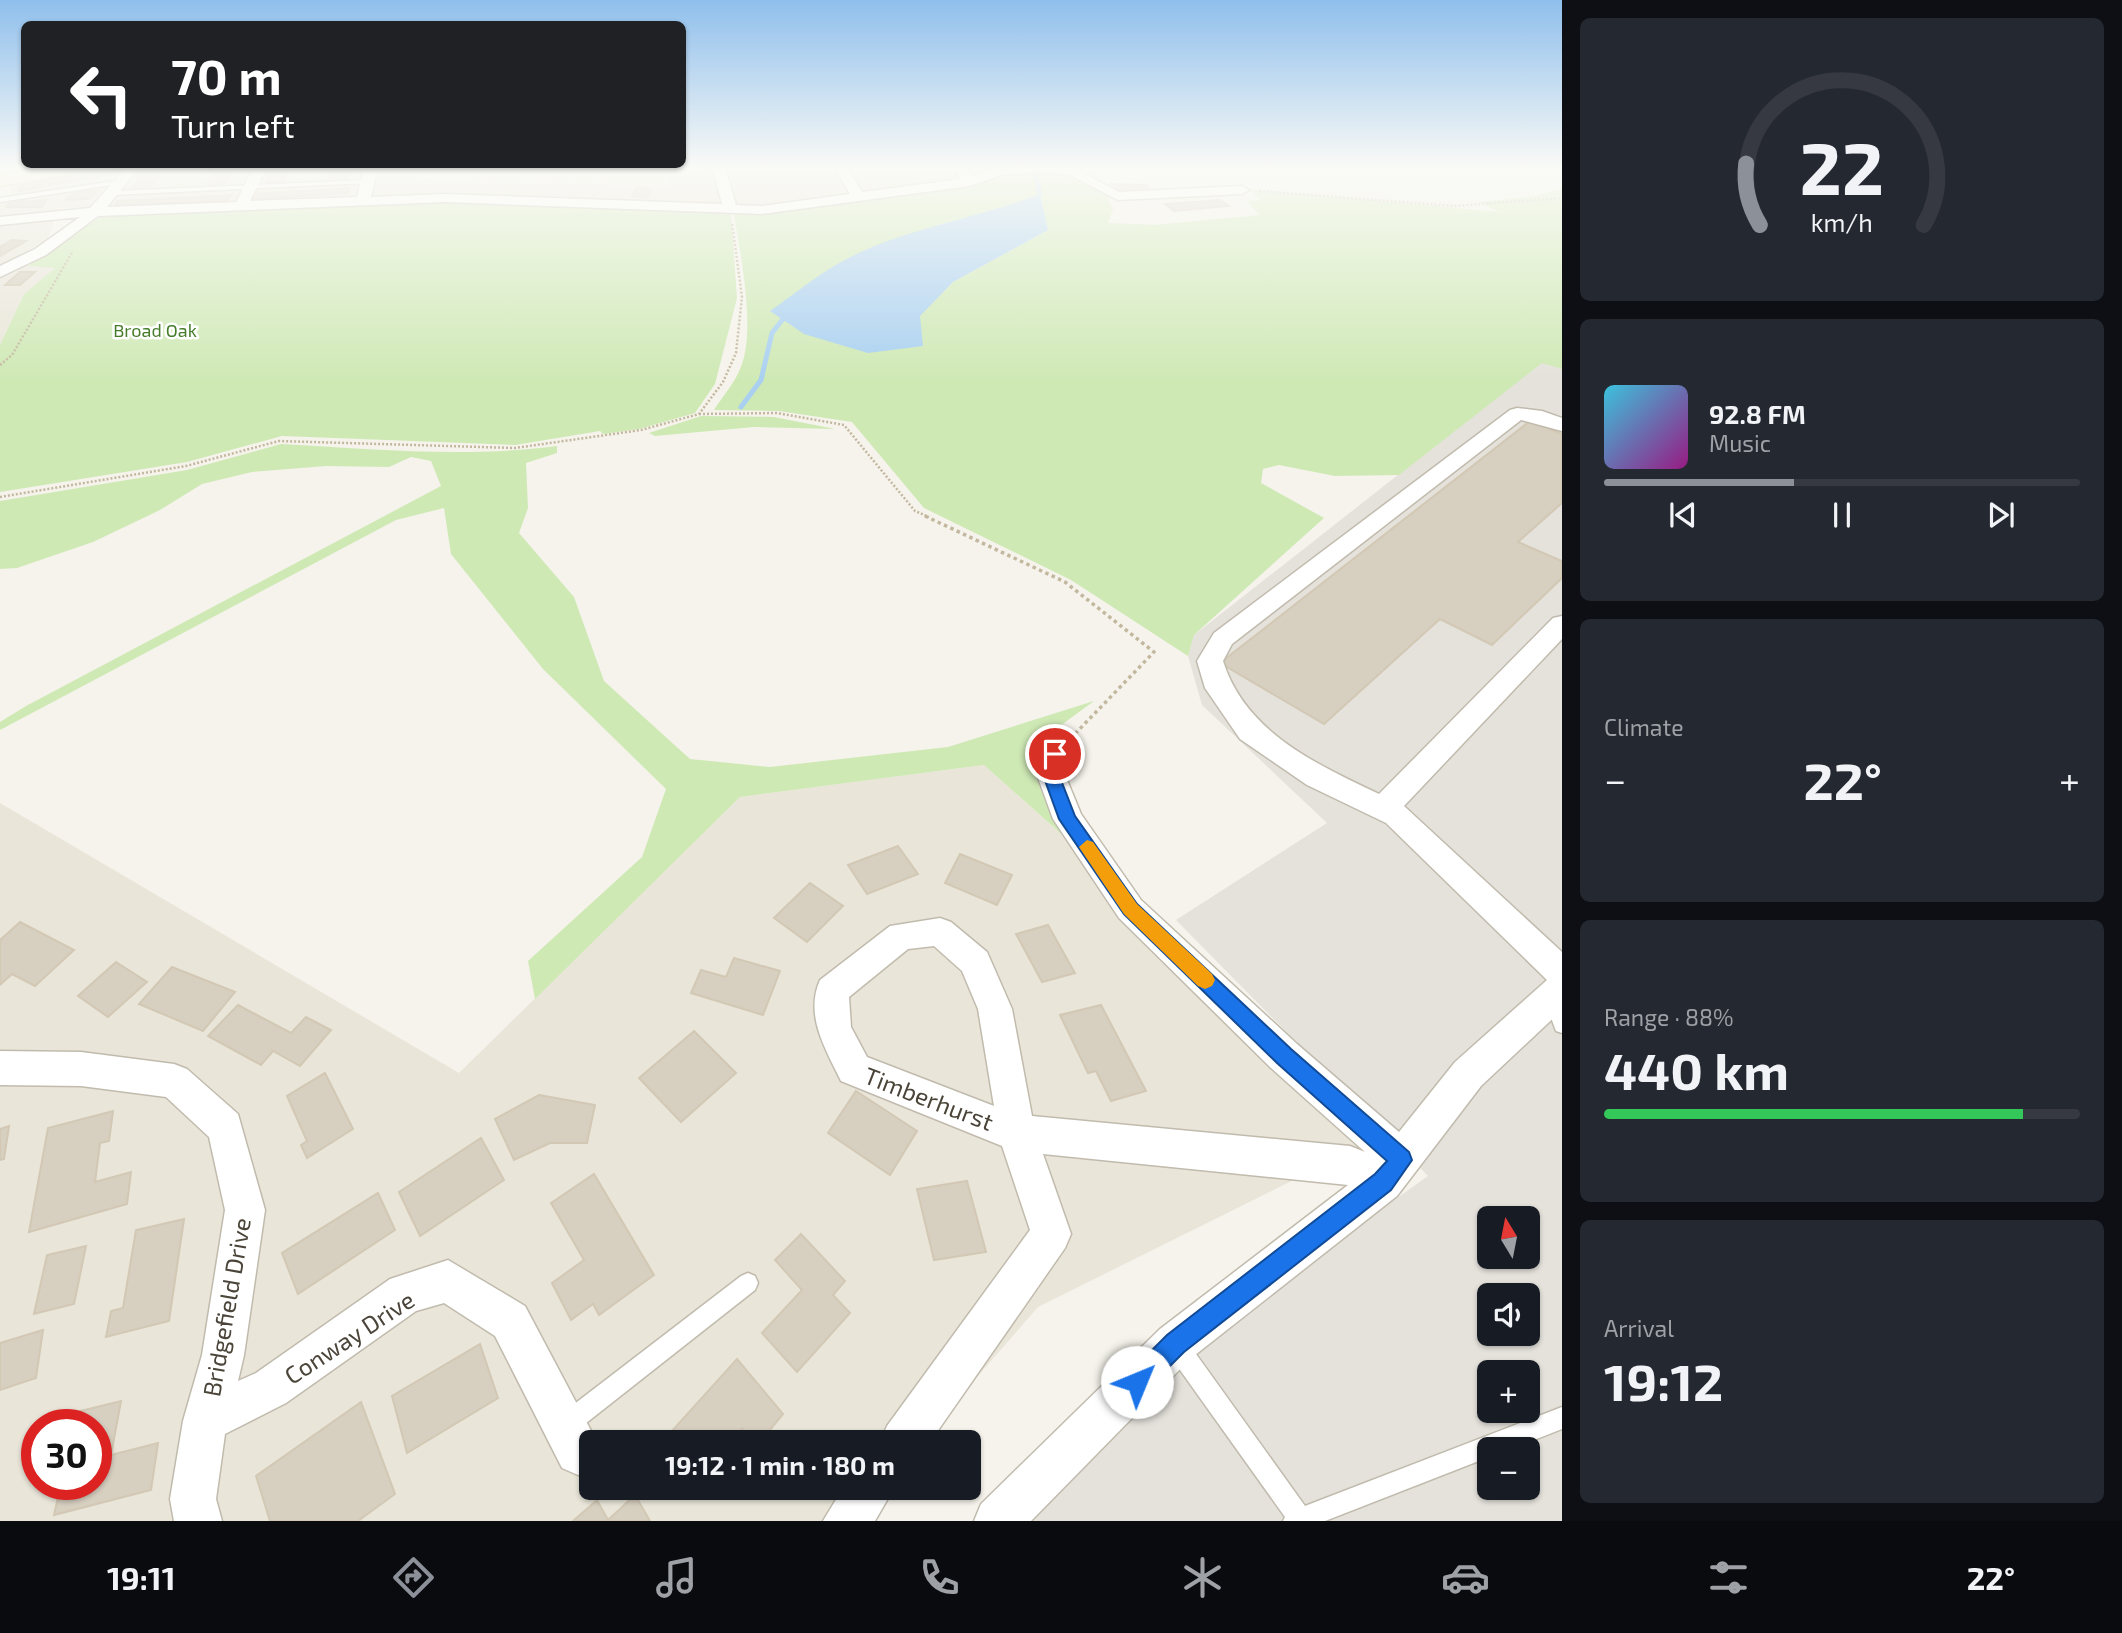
<!DOCTYPE html>
<html lang="en">
<head>
<meta charset="utf-8">
<style>
  body { margin:0; font-family:"Exo 2",sans-serif; background:#242831; color:#f1f3f6; height:100vh; display:flex; flex-direction:column; font-size:26px; white-space:nowrap }
  * { box-sizing:border-box; margin:0 }
  p { font-size:23px; color:#9ea1a6 }
  .icon { flex:none; width:38px; height:38px; fill:none; stroke:currentColor; stroke-width:2; stroke-linecap:round; stroke-linejoin:round }
  .map { position:relative; flex:1; overflow:hidden }
  .sheet { display:flex; flex-direction:column; gap:18px; padding:18px; background:#0d0f14; width:560px }
  .sheet>* { flex:none }
  .banner { position:absolute; left:21px; top:21px; width:665px; height:147px; border-radius:10px; box-shadow:0 2px 5px #0004; background:#202124; color:#fff; overflow:hidden }
  .needle { width:46px; rotate:350deg }
  .fabs { position:absolute; left:1477px; top:1206px; display:grid; gap:14px }
  .fabs a { display:grid; place-items:center; width:63px; height:63px; border-radius:10px; background:#171b24; box-shadow:0 2px 5px #0004; font-size:35px }
  .speed { position:absolute; left:21px; top:1409px; display:flex; gap:14px; font-size:35px; font-weight:700; text-align:center }
  .speed>* { display:grid; place-content:center; width:91px; height:91px; border-radius:50%; background:#171b24; box-shadow:0 2px 5px #0004; line-height:1 }
  .speed .limit { border:10px solid #d22; background:#fff; color:#111 }
  .pin { position:absolute; display:grid; place-items:center; width:60px; height:60px; color:#fff; margin:-30px; border:4px solid #fff; border-radius:50%; box-shadow:0 2px 7px #0007 }
  .me { position:absolute; width:77px; margin:-38px; rotate:45deg; stroke-linejoin:round; filter:drop-shadow(0 0 5px #0008) }
  .turn { display:flex; align-items:center; gap:24px; height:147px; padding:0 35px; font-size:32px }
  .turn .icon { width:91px; height:91px; stroke-width:2.5 }
  .turn b { display:block; font-size:49px; line-height:60px }
  .big { font-size:52px; font-weight:700; line-height:1.1 }
  .sheet .widget { flex:1; display:flex; flex-direction:column; justify-content:center; gap:10px; min-width:0; padding:0 24px; border-radius:10px; background:#242831 }
  .sheet .dial { align-items:center; gap:0 }
  .dial svg { height:182px; overflow:visible; fill:none; stroke:#363941; stroke-width:7; stroke-linecap:round; text-anchor:middle }
  .dial text { fill:#f1f3f6; stroke:none }
  .song { display:flex; align-items:center; gap:21px }
  .cover { width:84px; height:84px; border-radius:10px; background:linear-gradient(135deg,hsl(190 70% 55%),hsl(310 70% 35%)) }
  .played { height:7px; border-radius:4px; background:linear-gradient(90deg,#8c9099 40%,#363941 40%) }
  .keys { display:flex; justify-content:space-around; direction:ltr }
  .heat { display:flex; justify-content:space-between; align-items:center; font-size:38px; direction:ltr }
  .charge { height:10px; border-radius:5px; background:linear-gradient(90deg,#34c759 88%,#363941 0) }
  .trip { position:absolute; left:579px; top:1430px; width:402px; height:70px; border-radius:10px; background:#171b24; box-shadow:0 2px 5px #0004; font-weight:700; line-height:70px; text-align:center }
  .dock { display:flex; height:112px; justify-content:space-around; align-items:center; background:#090b0e; color:#9ea1a6 }
  .dock .icon { width:49px; height:49px }
  .dock .active { color:#8c9099 }
  .dock b { font-size:32px; color:#f1f3f6 }
  main { display:flex; flex:1; min-height:0 }
  .map>svg:first-child { display:block }
  .residential { fill:#e9e5d9; fill-rule:evenodd }
  .industrial { fill:#e5e2dc; fill-rule:evenodd }
  .education { fill:#eee9d5 }
  .green { fill:#cfe9b5; fill-rule:evenodd }
  .water { fill:#a9d0f1 }
  .lines { fill:none; stroke-linecap:round; stroke-linejoin:round }
  .stream-far1 { stroke:#a9d0f1; stroke-width:4.5 }
  .stream { stroke:#a9d0f1; stroke-width:5 }
  .building { fill:#d7cfc0; stroke:#d2c8b4; stroke-width:2 }
  .service-casing { stroke:#c1bbad; stroke-width:3 }
  .minor-casing { stroke:#c1bbad; stroke-width:3 }
  .secondary-casing { stroke:#d5c89b; stroke-width:3 }
  .path-far1 { stroke:#c3b89f; stroke-width:2.5; stroke-dasharray:2 2; stroke-linecap:butt }
  .path { stroke:#c3b89f; stroke-width:3.5; stroke-dasharray:3.5 3.5; stroke-linecap:butt }
  .service { fill:#fff; fill-rule:evenodd }
  .minor { fill:#fff; fill-rule:evenodd }
  .secondary { fill:#fef5cc; fill-rule:evenodd }
  .route { fill:#1a73e8; stroke:#114b97; stroke-width:2 }
  .slow { fill:#f59e0b }
  .labels { text-anchor:middle; dominant-baseline:central; stroke-width:5; stroke-linejoin:round; paint-order:stroke }
  .far-park-label { font-size:18px; fill:#467d2b; stroke:#fff }
  .near-street-label { font-size:24px; fill:#4a4439; stroke:#fff }
</style>
</head>
<body>
<main>
<div class="map">
<svg width="1562" height="1521" viewBox="0 0 1562 1521">
  <rect width="100%" height="100%" fill="#f5f3eb"/>
  <!-- residential -->
  <g class="residential">
    <path d="M98 167H419L417 178 668 186 664 167H973L980 176 770 205 453 194 59 208 48 238 5 265 56 267 24 294 0 345V201L9 200 12 180Z"/>
    <path d="M984 765 1222 978 1374 1140 1038 1307 920 1442H592V1488H880L850 1521H0V803L459 1073 740 797ZM37 1424H96V1484H37Z"/>
  </g>
  <!-- industrial -->
  <path class="industrial" d="M1542 362 1562 369V1521H1033L1161 1366 1428 1176 1176 920 1327 823 1202 705 1188 656 1194 635ZM1489 1218H1528V1256H1489ZM1489 1295H1528V1334H1489ZM1489 1372H1528V1410H1489ZM1489 1449H1528V1488H1489Z"/>
  <!-- education -->
  <path class="education" d="M454 167H660L665 185 471 179Z"/>
  <!-- green -->
  <g class="green">
    <path d="M1041 169C1056 171 1072 171 1085 179 1094 184 1096 192 1107 196L1113 210 1108 223 1154 225 1260 215 1246 201 1260 200 1250 189 1499 212 1480 202 1536 196 1562 189V369L1542 363 1399 475 1335 476 1279 465 1263 469 1261 483 1324 518 1194 635 1188 656 1071 580 924 508 852 422 779 411 714 410C722 397 734 384 740 369 757 333 740 253 734 214L776 212 963 187 980 183 1005 171ZM1040 194 1048 230 953 282 919 316 937 225 1001 210Z"/>
    <path d="M451 201 731 214 737 298 715 384 695 413 639 429 603 434 600 431 515 445 282 436 187 462 0 492V345L24 294 55 268 28 266 102 216Z"/>
    <path d="M701 416 774 417 835 429 754 427 655 436 649 433Z"/>
    <path d="M281 444C373 449 466 458 557 446V453L526 463 528 508 519 533 574 597 604 681 690 759 770 767 948 747 1094 701 1045 737 1032 761 1041 791 1069 841 984 765 740 797 535 999 528 961 642 857 666 789 543 669 451 554 444 508 396 520 0 730V722L26 706 441 486 431 461 411 457 389 467 326 466 252 472 202 484 160 510 93 542 17 568 0 569V501L187 470Z"/>
  </g>
  <!-- water -->
  <path class="water" d="M1040 194 1048 230 953 282 920 316 923 346 868 353 804 334 770 311C793 295 816 276 841 262 900 229 977 219 1040 194Z"/>
  <g class="lines">
    <!-- stream-far1 -->
    <path class="stream-far1" d="M1035 173 1040 194"/>
    <!-- stream -->
    <path class="stream" d="M741 407 761 380 772 333 783 319"/>
  </g>
  <!-- building -->
  <g class="building">
    <path d="M122 167 116 173 19 191 17 183Z"/>
    <path d="M219 167H234L223 185 207 186Z"/>
    <path d="M272 167H290L283 182 265 184Z"/>
    <path d="M334 167H350L347 179 330 180Z"/>
    <path d="M163 171 149 189 130 190 145 172Z"/>
    <path d="M1111 184 1147 185 1150 192 1113 190Z"/>
    <path d="M350 188 348 193 252 199 255 194Z"/>
    <path d="M637 188H646L645 190H650L647 197 632 196Z"/>
    <path d="M75 191H98L89 199 66 200Z"/>
    <path d="M231 195 228 200 114 207 118 201Z"/>
    <path d="M24 198 21 202 46 200 42 207H6L11 200Z"/>
    <path d="M1220 200 1229 206 1174 211 1165 204Z"/>
    <path d="M12 240 26 241 0 256V247Z"/>
    <path d="M20 272H35L20 285H5Z"/>
    <path d="M1530 421 1562 434V503L1518 542 1562 561V578L1492 645 1440 619 1324 724 1220 663Z"/>
    <path d="M898 846 918 874 867 894 848 865Z"/>
    <path d="M960 854 1012 875 997 905 945 883Z"/>
    <path d="M810 883 843 906 807 942 774 918Z"/>
    <path d="M20 922 74 950 35 986 12 974 0 985V940Z"/>
    <path d="M1048 925 1075 973 1042 982 1016 934Z"/>
    <path d="M734 958 780 971 763 1015 691 993 701 970 726 977Z"/>
    <path d="M116 962 147 982 108 1017 78 996Z"/>
    <path d="M172 967 235 992 203 1031 139 1004Z"/>
    <path d="M238 1005 291 1033 306 1017 331 1030 300 1066 273 1051 261 1065 208 1036Z"/>
    <path d="M1101 1005 1146 1091 1111 1101 1096 1071 1088 1073 1060 1015Z"/>
    <path d="M694 1031 736 1073 681 1122 639 1078Z"/>
    <path d="M325 1073 353 1129 307 1158 301 1145 307 1141 287 1096Z"/>
    <path d="M856 1091 917 1131 890 1175 828 1133Z"/>
    <path d="M539 1095 595 1105 587 1143H550L514 1160 495 1119Z"/>
    <path d="M113 1111 109 1141 100 1143 95 1182 131 1172 127 1204 29 1232 48 1128Z"/>
    <path d="M9 1126 4 1159 0 1160V1129Z"/>
    <path d="M481 1138 504 1180 420 1236 399 1192Z"/>
    <path d="M594 1174 654 1275 599 1315 593 1304 571 1320 552 1283 584 1260 551 1203Z"/>
    <path d="M967 1181 986 1252 934 1260 917 1189Z"/>
    <path d="M378 1193 395 1230 298 1294 282 1253Z"/>
    <path d="M184 1219 169 1321 106 1337 111 1311 123 1308 136 1230Z"/>
    <path d="M801 1234 845 1281 833 1295 850 1313 797 1372 762 1333 802 1290 775 1260Z"/>
    <path d="M86 1246 74 1304 34 1314 47 1255Z"/>
    <path d="M43 1330 36 1378 0 1390V1343Z"/>
    <path d="M480 1344 498 1398 407 1453 392 1396Z"/>
    <path d="M737 1359 783 1414 760 1442H753L742 1428 730 1442H662Z"/>
    <path d="M121 1401 111 1455 158 1443 151 1490 54 1515 61 1484H96V1424H73L76 1412Z"/>
    <path d="M361 1402 395 1494 358 1521H270L256 1476Z"/>
    <path d="M635 1495 650 1521H573L597 1500 608 1520Z"/>
  </g>
  <g class="lines">
    <!-- service casing -->
    <g class="service-casing">
      <g id="service">
        <path d="M196 167 132 172 129 170 146 167Z"/>
        <path d="M123 180 125 183 0 202V198Z"/>
        <path d="M370 180 368 183 113 195 110 193 113 191Z"/>
        <path d="M1552 991 1558 994 1562 1003V1033L1556 1031 1544 999 1546 994Z"/>
        <path d="M748 1273 755 1276 758 1283 755 1290 576 1431 568 1434 560 1431 557 1423 560 1415 741 1276Z"/>
        <path d="M1178 1337 1186 1340 1305 1506 1562 1407V1429L1511 1449H1489V1457L1325 1521H1283L1285 1517 1170 1356 1167 1348 1170 1340Z"/>
      </g>
    </g>
    <!-- minor casing -->
    <g class="minor-casing">
      <g id="minor">
        <path d="M127 167H140L107 207 236 202 254 167H267L250 201 357 197 364 167H378L371 197 445 194 722 204 712 167H725L736 205 762 206 850 194 834 167H847L862 192 961 179 953 167H966L973 176 997 167H1072L1119 192 1242 186 1249 190 1242 194 1118 200 1070 175 1042 171 1004 174 970 186 762 214 445 202 98 216 46 255 0 277V266L35 249 80 217 0 225V217L90 208Z"/>
        <path d="M1517 408 1542 411 1562 418V431L1521 420 1232 644 1223 661C1245 732 1316 764 1379 794L1553 618 1562 616V639L1404 806 1562 952V1010L1481 1086 1397 1196 1190 1359 1031 1521H974L981 1504 1160 1329 1348 1185 1043 1154 1071 1234 1065 1248 930 1442H880L887 1426 1030 1230 1002 1146 841 1081C826 1050 804 1015 820 980L890 926 940 918 951 922 987 952 1012 1009 1032 1116 1350 1146 1365 1152 1271 1068 1119 918 1053 819 1037 775 1045 747 1055 744 1065 747 1069 754 1065 775 1081 814 1141 900 1297 1044 1399 1132 1455 1062 1547 980 1386 823 1307 785 1240 739 1205 688 1197 661 1214 633 1510 410ZM934 946 962 971 978 1009 994 1106 867 1057 851 1027 849 997 908 949Z"/>
        <path d="M0 1051 81 1052 174 1064 187 1069 238 1114 265 1210 244 1355 238 1381 256 1373 390 1279 448 1260 525 1306 597 1442H592V1469L578 1475 562 1468 495 1336 444 1303 416 1311 286 1403 225 1434 216 1499 222 1521H174L170 1499 183 1421 202 1355 225 1210 209 1137 166 1097 81 1086 0 1085Z"/>
        <path d="M843 1488H894L875 1521H823Z"/>
      </g>
    </g>
    <!-- secondary casing -->
    <g class="secondary-casing">
      <path id="secondary" d="M45 167H90L81 172 0 186V174Z"/>
    </g>
    <!-- path-far1 -->
    <g class="path-far1">
      <path d="M1259 191 1454 206 1562 198"/>
      <path d="M0 365 12 355 73 251"/>
      <path d="M699 414 777 413 844 425 915 511 929 517"/>
      <path d="M0 497 186 466 279 441 515 448 641 430 699 414 723 382 736 353 742 297 732 223"/>
    </g>
    <!-- path -->
    <path class="path" d="M925 516 1065 582 1154 652 1070 739"/>
    <!-- service -->
    <use href="#service" class="service"/>
    <!-- minor -->
    <use href="#minor" class="minor"/>
    <!-- secondary -->
    <use href="#secondary" class="secondary"/>
  </g>
  <!-- sky -->
  <linearGradient id="sky" x2="0" y2="1"><stop stop-color="#8fbfec"/><stop offset="0.44" stop-color="#fafaf6"/><stop offset="1" stop-color="#fafaf6" stop-opacity="0"/></linearGradient>
  <rect width="1562" height="380" fill="url(#sky)"/>
  <!-- route -->
  <path class="route" d="M1055 748 1063 754 1059 775 1075 816 1137 904 1291 1049 1409 1152 1412 1160 1391 1190 1184 1352 1145 1391 1137 1395 1128 1391 1124 1382 1128 1374 1167 1335 1375 1174 1387 1161 1277 1063 1124 914 1059 819 1043 775 1047 754Z"/>
  <!-- slow -->
  <path class="slow" d="M1087 840 1093 842 1137 904 1212 974 1215 980 1212 986 1205 989 1198 986 1124 914 1079 847Z"/>
  <g class="labels">
    <!-- far-park labels -->
    <g class="far-park-label">
      <text x="155" y="330">Broad Oak</text>
    </g>
    <!-- near-street labels -->
    <g class="near-street-label">
      <text transform="translate(929 1098) rotate(21)">Timberhurst</text>
      <text transform="translate(226 1307) rotate(-80)">Bridgefield Drive</text>
      <text transform="translate(349 1337) rotate(-33)">Conway Drive</text>
    </g>
  </g>
</svg>
<div class="fabs">
<a><svg class="needle" viewBox="-14 -14 28 28"><path d="M0-13l5 13h-10z" fill="#e53935"/><path d="M0 13l5-13h-10z" fill="#9ea1a6"/></svg></a>
<a><svg class="icon" aria-label="sound" viewBox="0 0 24 24"><path d="M4 9h4l5-4v14l-5-4H4zM17 9q2 3 0 6"/></svg></a>
<a>+</a>
<a>−</a>
</div>
<div class="speed"><div class="limit">30</div></div>
<div class="pin" style="left:1055px;top:754px;background:#d93025"><svg class="icon" aria-label="arrive" viewBox="0 0 24 24"><path d="M6 21V4h12l-3 4 3 4H6"/></svg></div>
<svg class="me" style="left:1137px;top:1382px" viewBox="-20 -20 40 40"><circle r="19" fill="#fff"/><path d="M0-13L10 11 0 6-10 11z" fill="#1a73e8"/></svg>
<div class="trip">19:12 · 1 min · 180 m</div>
<div class="banner">
<div class="turn"><svg class="icon" aria-label="left" viewBox="0 0 24 24"><path d="M17 20v-9H6M10 6l-5 5 5 5"/></svg><div><b>70 m</b>Turn left</div></div>
</div>
</div>
<section class="sheet">
<div class="widget dial"><svg viewBox="0 0 100 80">
<path d="M14 69A42 42 0 1 1 86 69"/>
<path d="M14 69A42 42 0 0 1 8 42" stroke="#8c9099"/>
<text x="50" y="56" font-size="32" font-weight="700">22</text>
<text x="50" y="72" font-size="11">km/h</text>
</svg></div>
<div class="widget">
<div class="song"><i class="cover"></i><div><b>92.8 FM</b><p>Music</p></div></div>
<div class="played"></div>
<div class="keys"><svg class="icon" aria-label="previous" viewBox="0 0 24 24"><path d="M18 5L8 12l10 7zM5 5v14"/></svg><svg class="icon" aria-label="pause" viewBox="0 0 24 24"><path d="M8 5v14M16 5v14"/></svg><svg class="icon" aria-label="next" viewBox="0 0 24 24"><path d="M6 5l10 7-10 7zM19 5v14"/></svg></div>
</div>
<div class="widget"><p>Climate</p>
<div class="heat"><a>−</a><b class="big">22°</b><a>+</a></div>
</div>
<div class="widget"><p>Range · 88%</p><b class="big">440 km</b><div class="charge"></div></div>
<div class="widget"><p>Arrival</p><b class="big">19:12</b></div>
</section>
</main>
<nav class="dock">
<b>19:11</b>
<svg class="icon active" aria-label="directions" viewBox="0 0 24 24"><path d="M12 3l9 9-9 9-9-9zM9 14v-3h6M13 9l2 2-2 2"/></svg>
<svg class="icon" aria-label="music" viewBox="0 0 24 24"><path d="M9 18V5l10-2v13"/><circle cx="6" cy="18" r="3"/><circle cx="16" cy="16" r="3"/></svg>
<svg class="icon" aria-label="phone" viewBox="0 0 24 24"><path d="M5 4h4l2 5-3 2q2 4 5 5l2-3 5 2v4C11 20 4 13 5 4z"/></svg>
<svg class="icon" aria-label="climate" viewBox="0 0 24 24"><path d="M12 3v18M4 7l16 10M4 17L20 7"/></svg>
<svg class="icon" aria-label="car" viewBox="0 0 24 24"><path d="M5 17H2v-5l4-1 3-4h7l3 4 3 1v5h-3M9 17h6M6 11h13"/><circle cx="7" cy="17" r="2"/><circle cx="17" cy="17" r="2"/></svg>
<svg class="icon" aria-label="filters" viewBox="0 0 24 24"><path d="M4 7h16M4 17h16"/><circle cx="9" cy="7" r="2"/><circle cx="15" cy="17" r="2"/></svg>
<b>22°</b>
</nav>
</body>
</html>
